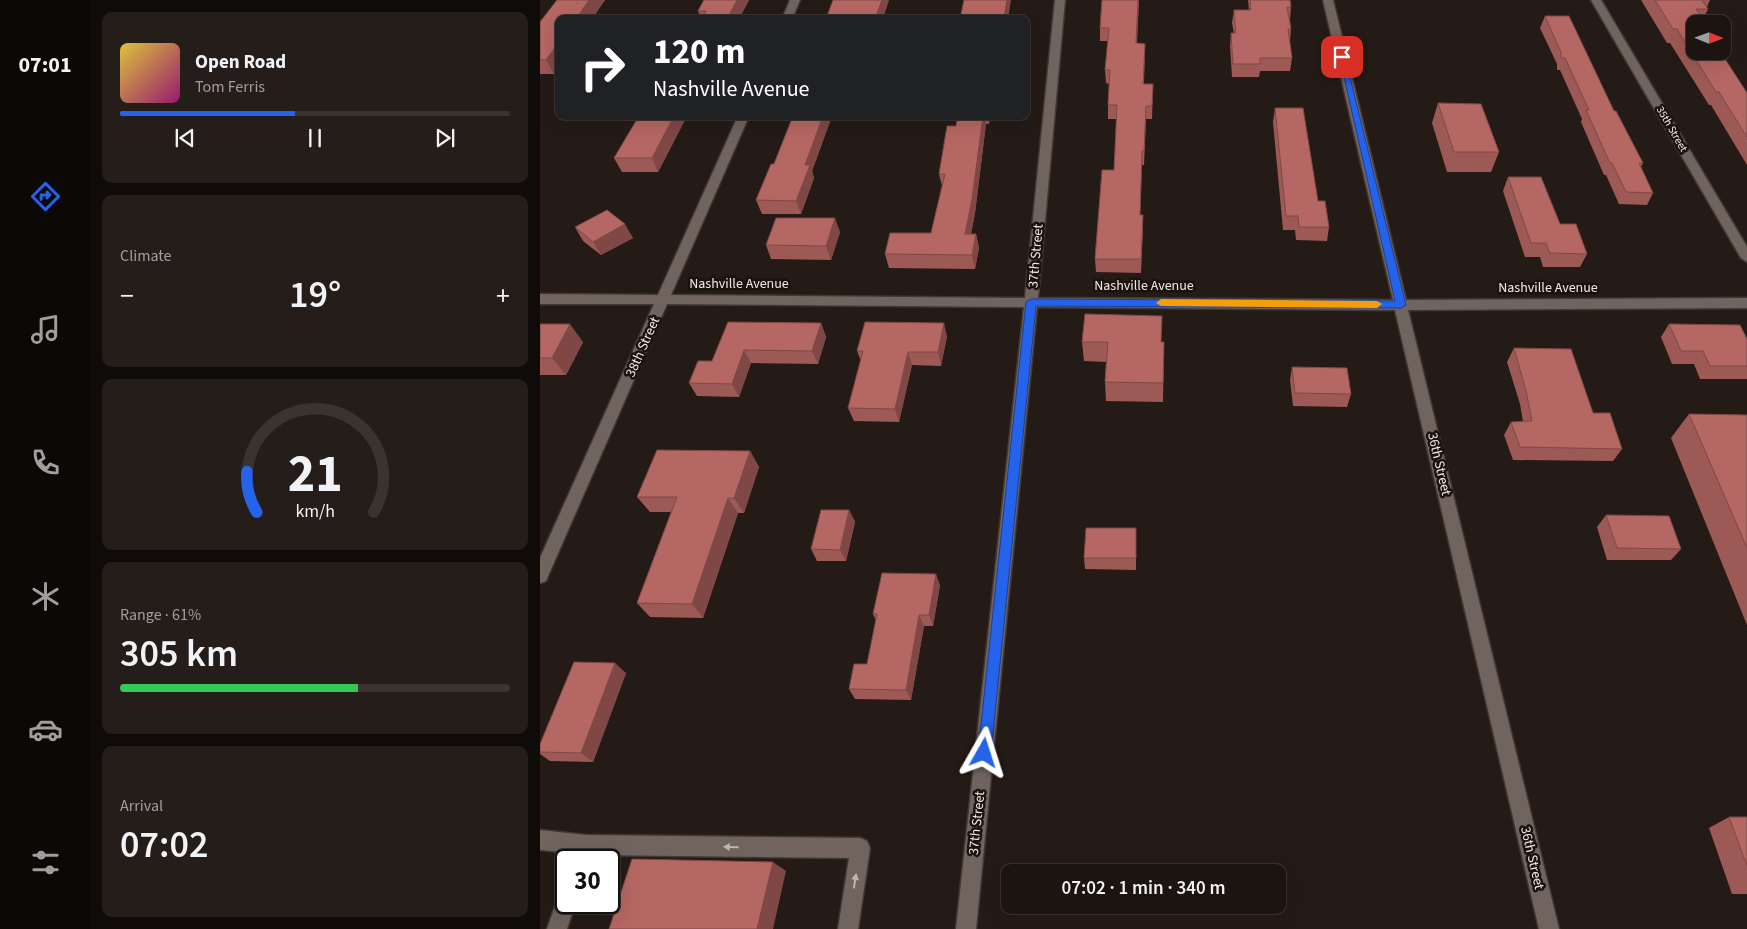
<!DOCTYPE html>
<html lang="en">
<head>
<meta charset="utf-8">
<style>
  body { margin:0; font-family:"Source Sans 3",sans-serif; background:#251d19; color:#f1f3f6; height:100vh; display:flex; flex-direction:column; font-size:19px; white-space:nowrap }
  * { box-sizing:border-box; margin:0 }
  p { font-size:16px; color:#a09e9f }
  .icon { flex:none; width:28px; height:28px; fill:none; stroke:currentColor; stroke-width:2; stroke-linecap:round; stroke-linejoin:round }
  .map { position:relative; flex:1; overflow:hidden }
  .side { display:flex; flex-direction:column; gap:12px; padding:12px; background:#0f0b09; width:450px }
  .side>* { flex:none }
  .banner { position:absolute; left:15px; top:15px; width:475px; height:105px; border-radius:10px; box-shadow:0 5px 20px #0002,0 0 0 1px #3a3330; background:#202124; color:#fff; overflow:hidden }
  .needle { width:32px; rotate:91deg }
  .controls { position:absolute; left:1146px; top:15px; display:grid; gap:10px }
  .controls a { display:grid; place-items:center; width:45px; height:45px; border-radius:10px; background:#1c1410; box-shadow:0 5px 20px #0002,0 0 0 1px #3a3330; font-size:25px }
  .speed { position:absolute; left:15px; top:849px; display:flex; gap:10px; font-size:25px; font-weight:700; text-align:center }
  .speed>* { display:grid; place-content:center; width:65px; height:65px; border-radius:50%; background:#1c1410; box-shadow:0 5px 20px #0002,0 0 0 1px #3a3330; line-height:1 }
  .speed .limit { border:2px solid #111; border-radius:8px; background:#fff; color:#111 }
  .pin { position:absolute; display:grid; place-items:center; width:42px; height:42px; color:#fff; margin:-21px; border-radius:10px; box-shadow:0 2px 8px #0006 }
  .me { position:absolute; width:55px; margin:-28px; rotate:6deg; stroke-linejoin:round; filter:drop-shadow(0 0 4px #0008) }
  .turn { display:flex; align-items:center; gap:18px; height:105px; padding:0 15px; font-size:22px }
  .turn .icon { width:65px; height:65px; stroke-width:2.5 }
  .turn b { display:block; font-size:35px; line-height:42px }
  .big { font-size:38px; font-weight:600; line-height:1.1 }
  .side .tile { flex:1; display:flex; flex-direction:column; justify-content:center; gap:8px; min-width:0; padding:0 18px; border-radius:10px; background:#251d19 }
  .side .dial { align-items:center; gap:0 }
  .dial svg { height:130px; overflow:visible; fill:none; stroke:#3a3330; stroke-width:7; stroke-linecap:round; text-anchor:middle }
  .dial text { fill:#f1f3f6; stroke:none }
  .song { display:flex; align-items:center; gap:15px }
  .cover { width:60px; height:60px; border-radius:8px; background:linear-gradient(135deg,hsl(50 70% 55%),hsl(320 70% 35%)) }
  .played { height:5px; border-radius:2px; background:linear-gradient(90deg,#2563eb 45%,#3a3330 45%) }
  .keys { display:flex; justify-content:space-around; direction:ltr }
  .heat { display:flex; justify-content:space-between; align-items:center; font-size:28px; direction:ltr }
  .charge { height:8px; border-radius:4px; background:linear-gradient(90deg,#34c759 61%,#3a3330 0) }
  .trip { position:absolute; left:461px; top:864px; width:285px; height:50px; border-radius:10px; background:#1c1410; box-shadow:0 5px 20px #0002,0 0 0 1px #3a3330; font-weight:600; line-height:50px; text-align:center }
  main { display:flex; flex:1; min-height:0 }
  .tab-bar { display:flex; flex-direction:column; width:90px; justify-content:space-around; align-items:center; background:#0b0806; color:#a09e9f }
  .tab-bar .icon { width:35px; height:35px }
  .tab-bar .on { color:#2563eb }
  .tab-bar b { font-size:22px; color:#f1f3f6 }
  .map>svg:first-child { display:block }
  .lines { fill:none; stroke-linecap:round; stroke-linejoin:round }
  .minor-casing { stroke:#403835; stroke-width:3 }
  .minor { fill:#71645e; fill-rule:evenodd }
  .wall { fill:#9c5955 }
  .shaded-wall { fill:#7f4845 }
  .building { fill:#b56763; stroke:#7f4845 }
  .oneway { fill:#bdb3af }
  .route { fill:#2563eb; stroke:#184099 }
  .slow { fill:#f59e0b }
  .labels { text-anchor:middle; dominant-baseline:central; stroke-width:5; stroke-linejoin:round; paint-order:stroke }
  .far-street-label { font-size:11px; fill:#f0e8e5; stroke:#1c120d }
  .street-label { font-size:14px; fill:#f0e8e5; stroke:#1c120d }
</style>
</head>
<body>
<main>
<nav class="tab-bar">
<b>07:01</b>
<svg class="icon on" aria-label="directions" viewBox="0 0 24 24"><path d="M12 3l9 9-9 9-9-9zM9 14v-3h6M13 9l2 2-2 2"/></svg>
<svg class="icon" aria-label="music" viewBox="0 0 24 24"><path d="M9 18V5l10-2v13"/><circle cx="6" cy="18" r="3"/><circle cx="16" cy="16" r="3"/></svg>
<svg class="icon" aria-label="phone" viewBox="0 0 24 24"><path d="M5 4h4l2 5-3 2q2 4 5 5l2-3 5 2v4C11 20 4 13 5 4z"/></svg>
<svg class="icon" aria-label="climate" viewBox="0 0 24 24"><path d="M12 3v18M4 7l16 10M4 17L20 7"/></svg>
<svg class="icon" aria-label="car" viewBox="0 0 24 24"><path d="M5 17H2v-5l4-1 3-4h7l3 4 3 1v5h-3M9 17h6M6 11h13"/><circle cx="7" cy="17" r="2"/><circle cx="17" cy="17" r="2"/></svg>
<svg class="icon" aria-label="filters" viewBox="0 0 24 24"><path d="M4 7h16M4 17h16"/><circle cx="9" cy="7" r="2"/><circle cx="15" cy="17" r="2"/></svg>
</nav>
<section class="side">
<div class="tile">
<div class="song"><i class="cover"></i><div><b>Open Road</b><p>Tom Ferris</p></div></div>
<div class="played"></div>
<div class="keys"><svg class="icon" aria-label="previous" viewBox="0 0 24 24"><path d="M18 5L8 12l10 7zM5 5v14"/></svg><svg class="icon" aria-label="pause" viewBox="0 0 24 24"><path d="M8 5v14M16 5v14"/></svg><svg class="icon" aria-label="next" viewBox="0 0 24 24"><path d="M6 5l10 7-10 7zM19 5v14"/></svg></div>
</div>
<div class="tile"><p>Climate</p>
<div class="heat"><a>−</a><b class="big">19°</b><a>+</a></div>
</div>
<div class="tile dial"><svg viewBox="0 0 100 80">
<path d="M14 69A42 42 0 1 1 86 69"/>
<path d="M14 69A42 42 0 0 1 8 44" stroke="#2563eb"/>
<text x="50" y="56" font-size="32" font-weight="700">21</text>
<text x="50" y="72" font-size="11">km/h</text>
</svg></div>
<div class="tile"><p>Range · 61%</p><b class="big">305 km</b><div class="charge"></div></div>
<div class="tile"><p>Arrival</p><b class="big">07:02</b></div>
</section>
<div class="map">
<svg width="1207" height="929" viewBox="0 0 1207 929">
  <rect width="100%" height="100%" fill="#251b16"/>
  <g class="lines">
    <!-- minor casing -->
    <g class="minor-casing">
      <g id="minor">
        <path d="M250 0H260L252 19H242Z"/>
        <path d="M515 0H525L498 298 853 300 783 0H793L866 300 1207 298V308L868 310 1019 929H999L855 310 497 307 436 929H416L484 307 127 304 8 576 6 581 0 583V558L114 304H0V294L118 295 198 116H209L131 295 485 298Z"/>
        <path d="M1051 0H1061L1207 247V262L1201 258Z"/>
        <path d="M0 830 46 835 320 838 327 841 330 848 318 929H298L309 858 53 855 51 860H31L33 853 0 850Z"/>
        <path d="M26 892V902H36L27 929H7L19 895Z"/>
      </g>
    </g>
    <!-- minor -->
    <use href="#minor" class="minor"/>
  </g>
  <!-- wall -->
  <g class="wall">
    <path d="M17 0H65L14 74H0V22Z"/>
    <path d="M164 0H209L199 19H161L158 11Z"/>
    <path d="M599 0 597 43 605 44 604 84H613L612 119H606L604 165H602L600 215 603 228 601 273 556 272 555 259 574 170 577 119H568V105L569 84 566 83 565 70 568 41H560V28Z"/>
    <path d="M708 0H750L751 7 750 20 751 29 750 42 752 58 750 71H720L719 77H692L690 46 691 33H694L692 23 694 10H709Z"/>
    <path d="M1101 0H1170L1167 7 1168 9 1163 19 1155 24 1207 93V165L1171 105H1169L1130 43H1127Z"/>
    <path d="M1005 16 1074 111 1103 163 1101 167 1113 193 1107 205 1079 204 1066 175H1064L1041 122 1042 119 1020 70H1017V64L1000 28Z"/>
    <path d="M898 103 959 152 951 172H907L892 123Z"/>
    <path d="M735 108 789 227 787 241 756 240 755 230H743L733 122Z"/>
    <path d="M99 116H147L118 172H82L74 158Z"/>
    <path d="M253 116H292L272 171 274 178 261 214H222L216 200 234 164Z"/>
    <path d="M418 116H450L449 124H446L435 213 431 234H436L439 248 435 269 349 268 345 254 391 233 402 186 399 174 416 126Z"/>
    <path d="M968 177 1020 224 1047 254 1040 267H1003L1000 257H985L963 191Z"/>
    <path d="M35 227 93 238 61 255 43 241Z"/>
    <path d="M300 232 291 260 231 259 226 245Z"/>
    <path d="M281 323 286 337 278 364 211 363 199 397 157 396 149 383 172 361Z"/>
    <path d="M0 324 43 342 26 375H0Z"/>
    <path d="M1129 324 1207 339V379H1160L1154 364H1132L1121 337Z"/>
    <path d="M407 336 401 366 372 365 359 422 314 421 308 408 321 361 317 351Z"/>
    <path d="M542 342H624L623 402 566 401 565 382 566 362 544 361Z"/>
    <path d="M974 348 1053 413 1082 449 1073 461 973 460 964 435 971 422H983L980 404 967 362Z"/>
    <path d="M752 367 811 394 807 407 753 406 750 380Z"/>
    <path d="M1149 414 1207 415V625L1131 438Z"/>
    <path d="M210 451 219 467 204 513H198L163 618 110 617 97 603 131 512H110L97 497Z"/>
    <path d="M309 510 315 522 306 561H277L271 549Z"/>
    <path d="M1066 515 1141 549 1131 560H1067L1057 527Z"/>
    <path d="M596 528V570L545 569 544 558Z"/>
    <path d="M400 585 393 626H384L371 700 315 699 309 689 327 664 336 620 333 614Z"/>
    <path d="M86 673 53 762 10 761 0 754V744Z"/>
    <path d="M1189 817H1207V894H1192L1169 828Z"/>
  </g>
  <!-- shaded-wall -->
  <g class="shaded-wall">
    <path d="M49 0H65L52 19H36Z"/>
    <path d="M197 0H209L199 19H187Z"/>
    <path d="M342 0H349L343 19H335Z"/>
    <path d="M467 0H471L468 19H464Z"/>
    <path d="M598 0H599L596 57V43Z"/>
    <path d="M19 42V67L14 74 6 60Z"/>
    <path d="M134 116H147L118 172 112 158Z"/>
    <path d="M283 116H292L272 171 274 178 261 214 256 201 265 165Z"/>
    <path d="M443 116H445L446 124 435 213 428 247 425 234Z"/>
    <path d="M448 116H450L449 124Z"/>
    <path d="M295 218 300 232 291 260 286 246Z"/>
    <path d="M85 224 93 238 61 255 53 242Z"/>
    <path d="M436 234 439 248 435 269 432 255Z"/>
    <path d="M281 323 286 337 278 364 272 351Z"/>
    <path d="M404 323 407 336 401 366 398 352Z"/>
    <path d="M30 324 43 342 26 375 12 358Z"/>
    <path d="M204 350 211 363 199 397 192 384Z"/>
    <path d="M368 352 372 365 359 422 355 409Z"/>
    <path d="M210 451 219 467 204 513 194 498Z"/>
    <path d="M188 498 198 513 163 618 152 604Z"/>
    <path d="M309 510 315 522 306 561 300 550Z"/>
    <path d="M396 574 400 585 393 626 389 615Z"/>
    <path d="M379 615 384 626 371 700 366 690Z"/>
    <path d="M75 663 86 673 53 762 41 753Z"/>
    <path d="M233 862 246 871 233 929H217Z"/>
  </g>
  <!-- building -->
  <g class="building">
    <path d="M17 0H49L36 19H19V42L6 60H0V22Z"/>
    <path d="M164 0H197L187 19H162L166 11H158Z"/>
    <path d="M293 0H342L335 19H286Z"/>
    <path d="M424 0H467L464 19H420Z"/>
    <path d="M562 0H598L596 43 605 44 603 84H613L612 106H606L604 151H602L600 215H603L601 259H555L562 170H574L577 105H568L570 70H565L569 28H560Z"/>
    <path d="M710 0H750L751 7H747L751 29H748L752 58H720V64H693L691 33H696L694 10H711Z"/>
    <path d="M1115 0H1162L1168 9H1156L1166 24H1155V51H1180L1207 93V137L1179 92H1176L1137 29H1133Z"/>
    <path d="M1005 16H1029L1074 111H1076L1103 163H1099L1113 193 1086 192 1072 163H1070L1046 110H1049L1025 58H1021V52Z"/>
    <path d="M898 103 941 104 959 152H914Z"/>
    <path d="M735 108H763L778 201H785L789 227H759L758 216H746Z"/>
    <path d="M99 116H134L112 158H74Z"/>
    <path d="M253 116H283L265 165H270L256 201 216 200 231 164H234Z"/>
    <path d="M418 116H443L432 199 425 234H436L432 255 345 254 350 233H391L405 174H399L407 126H416Z"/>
    <path d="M968 177H1001L1020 224H1036L1047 254 1010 253 1006 243H991Z"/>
    <path d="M67 210 85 224 53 242 35 227Z"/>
    <path d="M236 218H295L286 246 226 245Z"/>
    <path d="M545 314 622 316 621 342H624L623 383 565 382 568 342H542Z"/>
    <path d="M188 322 281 323 272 351 204 350 192 384 149 383 158 361H172Z"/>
    <path d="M325 322 404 323 398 352H368L355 409 308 408 323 351H317Z"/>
    <path d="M0 324H30L12 358H0Z"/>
    <path d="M1129 324 1200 325 1207 339V366H1170L1163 351H1141Z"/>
    <path d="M974 348 1031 349 1053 413H1070L1082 449 980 447 971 422 992 421 986 391Z"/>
    <path d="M752 367 807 368 811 394 755 393Z"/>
    <path d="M1149 414 1207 415V548Z"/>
    <path d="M117 450 210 451 194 498H188L152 604 97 603 137 497H97Z"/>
    <path d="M281 510H309L300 550 271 549Z"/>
    <path d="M1066 515 1129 516 1141 549 1077 548Z"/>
    <path d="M546 528H596V558H544Z"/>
    <path d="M342 573 396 574 389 615H379L366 690 309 689 314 664H327L337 614H333Z"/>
    <path d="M34 662 75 663 41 753 0 752V744Z"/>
    <path d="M1189 817H1207V866Z"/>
    <path d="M92 859 233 862 217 929H69Z"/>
  </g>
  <!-- one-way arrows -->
  <defs><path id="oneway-solid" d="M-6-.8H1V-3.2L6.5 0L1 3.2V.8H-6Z" transform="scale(1.25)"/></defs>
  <g class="oneway">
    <use href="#oneway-solid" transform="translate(191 847) rotate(-179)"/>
    <use href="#oneway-solid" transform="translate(315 881) rotate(-81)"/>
  </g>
  <!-- route -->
  <path class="route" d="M799 55 805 57 866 305 861 308 496 306 451 753 449 758 444 760 440 758 438 753 486 302 491 299 855 301Z"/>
  <!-- slow -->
  <path class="slow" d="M621 299 837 301 842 304 837 308 621 306 616 303Z"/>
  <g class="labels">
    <!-- far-street labels -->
    <g class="far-street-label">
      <text transform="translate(1132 129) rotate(60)">35th Street</text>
    </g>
    <!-- street labels -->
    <g class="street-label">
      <text transform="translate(496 256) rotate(-85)">37th Street</text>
      <text x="199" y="284">Nashville Avenue</text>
      <text x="604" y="286">Nashville Avenue</text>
      <text x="1008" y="288">Nashville Avenue</text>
      <text transform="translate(103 347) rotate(-66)">38th Street</text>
      <text transform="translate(899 464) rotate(77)">36th Street</text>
      <text transform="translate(437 823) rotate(-84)">37th Street</text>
      <text transform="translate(992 858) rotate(77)">36th Street</text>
    </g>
  </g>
</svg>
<div class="controls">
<a><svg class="needle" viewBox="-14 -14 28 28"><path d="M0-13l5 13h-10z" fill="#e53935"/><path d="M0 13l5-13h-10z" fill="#a09e9f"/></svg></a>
</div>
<div class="speed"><div class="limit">30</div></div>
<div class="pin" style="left:802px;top:57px;background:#d93025"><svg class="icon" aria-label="arrive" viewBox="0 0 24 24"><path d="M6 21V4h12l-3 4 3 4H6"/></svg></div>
<svg class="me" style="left:444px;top:753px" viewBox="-20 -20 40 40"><path d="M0-17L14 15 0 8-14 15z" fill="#2563eb" stroke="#fff" stroke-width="4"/></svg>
<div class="trip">07:02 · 1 min · 340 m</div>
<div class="banner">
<div class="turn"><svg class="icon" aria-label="right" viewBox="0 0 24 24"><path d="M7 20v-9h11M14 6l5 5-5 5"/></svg><div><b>120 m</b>Nashville Avenue</div></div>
</div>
</div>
</main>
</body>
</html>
